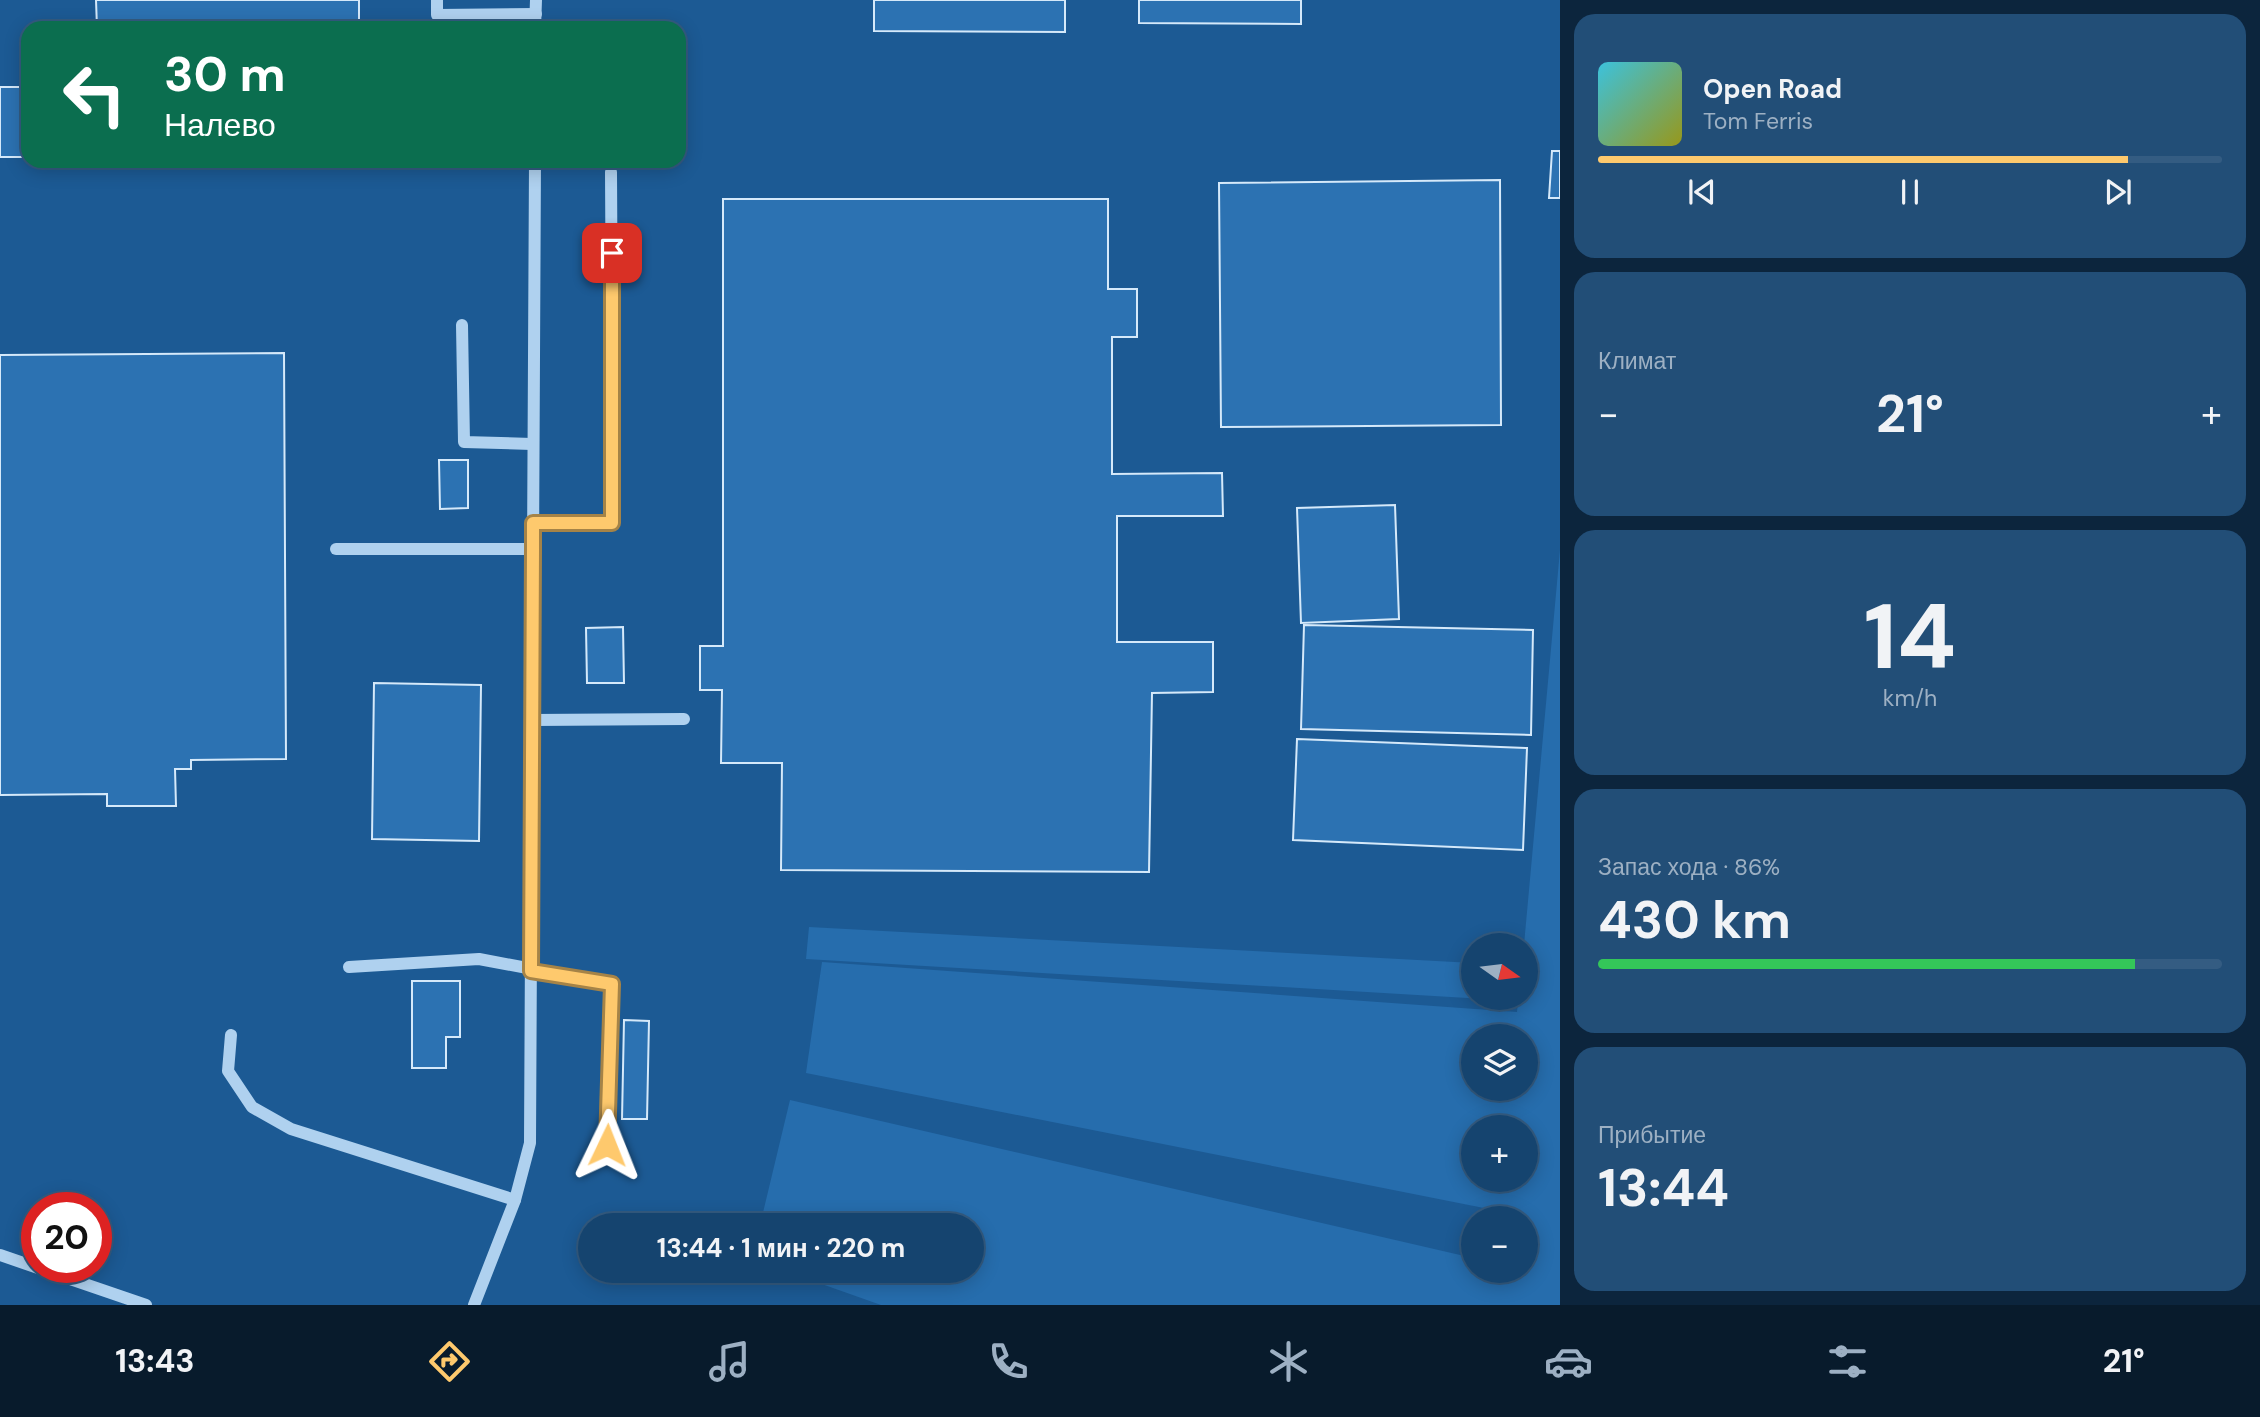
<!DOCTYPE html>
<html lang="ru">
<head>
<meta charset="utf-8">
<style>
  body { margin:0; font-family:"DM Sans",sans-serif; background:#224e77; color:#f1f3f6; height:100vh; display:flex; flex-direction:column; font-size:26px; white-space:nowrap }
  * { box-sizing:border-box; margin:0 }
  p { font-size:23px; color:#9db0c3 }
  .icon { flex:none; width:38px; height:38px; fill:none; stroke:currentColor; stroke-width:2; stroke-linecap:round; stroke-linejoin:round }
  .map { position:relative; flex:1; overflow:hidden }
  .side { display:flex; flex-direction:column; gap:14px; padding:14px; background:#0c253d; width:700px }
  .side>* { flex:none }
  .guide { position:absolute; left:21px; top:21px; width:665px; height:147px; border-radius:21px; box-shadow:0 4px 18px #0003,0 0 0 2px #345c82; background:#0b6e4f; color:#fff; overflow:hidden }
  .needle { width:46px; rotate:104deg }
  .controls { position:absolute; left:1461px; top:933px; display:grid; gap:14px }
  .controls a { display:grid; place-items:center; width:77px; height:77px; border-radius:50%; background:#15446f; box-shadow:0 4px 18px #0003,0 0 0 2px #345c82; font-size:35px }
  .speed { position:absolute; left:21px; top:1192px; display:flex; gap:14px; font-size:35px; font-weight:700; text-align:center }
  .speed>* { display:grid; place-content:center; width:91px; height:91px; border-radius:50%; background:#15446f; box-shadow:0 4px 18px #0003,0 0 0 2px #345c82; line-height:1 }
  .speed .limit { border:10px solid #d22; background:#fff; color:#111 }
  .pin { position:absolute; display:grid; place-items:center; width:60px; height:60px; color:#fff; margin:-30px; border-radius:14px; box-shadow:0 4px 10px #0006 }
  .me { position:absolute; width:77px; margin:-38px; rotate:2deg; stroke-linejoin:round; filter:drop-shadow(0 0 5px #0008) }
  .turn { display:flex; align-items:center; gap:24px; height:147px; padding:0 28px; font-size:32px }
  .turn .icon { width:91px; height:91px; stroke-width:2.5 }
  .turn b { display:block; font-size:49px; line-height:60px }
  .big { font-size:52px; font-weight:700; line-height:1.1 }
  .side .tile { flex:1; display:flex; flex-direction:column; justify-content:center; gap:10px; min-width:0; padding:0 24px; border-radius:21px; background:#224e77 }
  .side .dial { align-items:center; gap:0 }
  .dial b { font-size:91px; line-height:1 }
  .song { display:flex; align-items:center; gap:21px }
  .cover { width:84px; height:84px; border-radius:10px; background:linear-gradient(135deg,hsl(190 70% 55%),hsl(60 70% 35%)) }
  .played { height:7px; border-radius:4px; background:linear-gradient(90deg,#fec96d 85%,#345c82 85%) }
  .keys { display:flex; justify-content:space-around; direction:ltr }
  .heat { display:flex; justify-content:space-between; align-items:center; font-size:38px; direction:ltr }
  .charge { height:10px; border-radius:5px; background:linear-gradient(90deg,#34c759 86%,#345c82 0) }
  .trip { position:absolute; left:578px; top:1213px; width:406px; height:70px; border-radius:35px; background:#15446f; box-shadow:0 4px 18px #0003,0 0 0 2px #345c82; font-weight:700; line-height:70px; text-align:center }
  .tab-bar { display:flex; height:112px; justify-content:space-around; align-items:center; background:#081b2c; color:#9db0c3 }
  .tab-bar .icon { width:49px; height:49px }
  .tab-bar .on { color:#fec96d }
  .tab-bar b { font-size:32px; color:#f1f3f6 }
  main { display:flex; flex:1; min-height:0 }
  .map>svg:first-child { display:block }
  .green { fill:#266dad; fill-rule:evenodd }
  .building { fill:#2c72b2; stroke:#d5e9fa; stroke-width:2 }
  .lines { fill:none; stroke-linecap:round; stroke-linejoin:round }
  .minor { stroke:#afd1ef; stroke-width:12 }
  .route-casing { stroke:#a58347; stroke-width:18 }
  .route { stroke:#fec96d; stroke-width:12 }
</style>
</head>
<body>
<main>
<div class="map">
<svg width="1560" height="1305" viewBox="0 0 1560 1305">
  <rect width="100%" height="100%" fill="#1c5a94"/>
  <!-- green -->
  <path class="green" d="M1560 550V1305H881L785 1271 971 1270V1225H760L790 1100 1473 1258 1474 1270H1526V1218H1499V1211L806 1073 822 962 1517 1012 1518 1001 806 959 809 927 1473 963 1474 998H1526L1524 945ZM1474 1036H1526V1088H1474ZM1474 1127H1526V1180H1474Z"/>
  <!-- building -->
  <g class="building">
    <path d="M96 0H359V28H97Z"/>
    <path d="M874 0H1065V32L874 31Z"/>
    <path d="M1139 0H1301V24L1139 23Z"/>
    <rect x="0" y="87" width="22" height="70"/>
    <path d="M1552 151H1560V198H1549Z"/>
    <path d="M1500 180 1501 425 1221 427 1219 183Z"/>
    <path d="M723 199H1108V289H1137V337H1112V474L1222 473 1223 516H1117V642H1213V692L1152 693 1149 872 781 870 782 763H721L722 690H700V646H723Z"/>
    <path d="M284 353 286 759 191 760V769H175L176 806H107V794L0 795V355Z"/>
    <path d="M439 460H468V508L440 509Z"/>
    <path d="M1395 505 1399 619 1301 623 1297 508Z"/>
    <path d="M1304 625 1533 630 1531 735 1301 729Z"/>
    <path d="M623 627 624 683H587L586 628Z"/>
    <path d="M374 683 481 685 479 841 372 839Z"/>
    <path d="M1297 739 1527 748 1523 850 1293 840Z"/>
    <path d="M412 981H460V1037H446V1068H412Z"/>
    <path d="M624 1020 649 1021 647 1119H622Z"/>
  </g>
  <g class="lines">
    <!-- minor -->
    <g class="minor">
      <path d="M437 0V15L536 14"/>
      <path d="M535 28 536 0"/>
      <path d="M462 325 464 442 532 444"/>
      <path d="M533 523H613L611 172"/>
      <path d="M336 549H533"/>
      <path d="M532 720 684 719"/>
      <path d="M349 967 479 959 612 984 607 1145"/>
      <path d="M231 1035 228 1071 252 1107 291 1129 515 1200"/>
      <path d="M0 1255 146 1305"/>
      <path d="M474 1305 515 1200 530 1143 535 161"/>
    </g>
  </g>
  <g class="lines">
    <!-- route casing -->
    <g class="route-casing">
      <path id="route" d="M607 1145 612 984 531 971 533 549V523H612V253"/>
    </g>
    <!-- route -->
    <use href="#route" class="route"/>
  </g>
</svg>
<div class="controls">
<a><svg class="needle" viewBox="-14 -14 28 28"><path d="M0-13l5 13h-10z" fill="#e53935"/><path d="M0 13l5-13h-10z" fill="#9db0c3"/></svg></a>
<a><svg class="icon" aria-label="layers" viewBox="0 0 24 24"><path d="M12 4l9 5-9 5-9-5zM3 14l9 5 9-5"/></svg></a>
<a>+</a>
<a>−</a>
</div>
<div class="speed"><div class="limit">20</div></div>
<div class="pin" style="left:612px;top:253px;background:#d93025"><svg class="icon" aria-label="arrive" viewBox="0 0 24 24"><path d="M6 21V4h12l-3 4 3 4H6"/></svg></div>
<svg class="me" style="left:607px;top:1145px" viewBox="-20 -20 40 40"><path d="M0-17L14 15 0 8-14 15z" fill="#fec96d" stroke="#fff" stroke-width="4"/></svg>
<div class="trip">13:44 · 1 мин · 220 m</div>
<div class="guide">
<div class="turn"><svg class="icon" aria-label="left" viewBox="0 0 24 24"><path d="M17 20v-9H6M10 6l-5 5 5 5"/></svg><div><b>30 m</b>Налево</div></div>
</div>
</div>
<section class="side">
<div class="tile">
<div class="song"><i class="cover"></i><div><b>Open Road</b><p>Tom Ferris</p></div></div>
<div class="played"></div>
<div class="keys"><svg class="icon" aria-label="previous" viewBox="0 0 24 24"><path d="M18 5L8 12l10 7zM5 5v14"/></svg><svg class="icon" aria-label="pause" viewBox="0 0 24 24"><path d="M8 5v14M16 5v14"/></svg><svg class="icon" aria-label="next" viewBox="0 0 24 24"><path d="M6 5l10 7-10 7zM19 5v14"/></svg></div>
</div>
<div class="tile"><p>Климат</p>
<div class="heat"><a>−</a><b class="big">21°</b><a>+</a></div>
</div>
<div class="tile dial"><b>14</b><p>km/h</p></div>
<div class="tile"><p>Запас хода · 86%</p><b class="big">430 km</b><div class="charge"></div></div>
<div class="tile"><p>Прибытие</p><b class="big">13:44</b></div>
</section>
</main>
<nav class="tab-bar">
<b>13:43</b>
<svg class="icon on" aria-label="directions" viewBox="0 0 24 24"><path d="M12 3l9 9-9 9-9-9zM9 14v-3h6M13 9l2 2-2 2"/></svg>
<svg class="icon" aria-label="music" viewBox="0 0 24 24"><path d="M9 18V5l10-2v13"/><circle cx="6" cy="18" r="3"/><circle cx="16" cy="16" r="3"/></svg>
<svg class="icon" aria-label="phone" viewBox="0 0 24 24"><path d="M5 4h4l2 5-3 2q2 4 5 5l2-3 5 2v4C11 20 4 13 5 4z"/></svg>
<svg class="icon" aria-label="climate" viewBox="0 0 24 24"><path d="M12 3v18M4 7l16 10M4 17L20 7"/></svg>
<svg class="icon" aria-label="car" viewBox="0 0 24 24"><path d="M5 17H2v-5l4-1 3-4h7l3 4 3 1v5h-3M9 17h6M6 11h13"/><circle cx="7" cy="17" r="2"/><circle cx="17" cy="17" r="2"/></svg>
<svg class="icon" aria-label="filters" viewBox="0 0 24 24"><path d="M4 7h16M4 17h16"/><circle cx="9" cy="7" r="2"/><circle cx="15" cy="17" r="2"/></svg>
<b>21°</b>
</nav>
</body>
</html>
